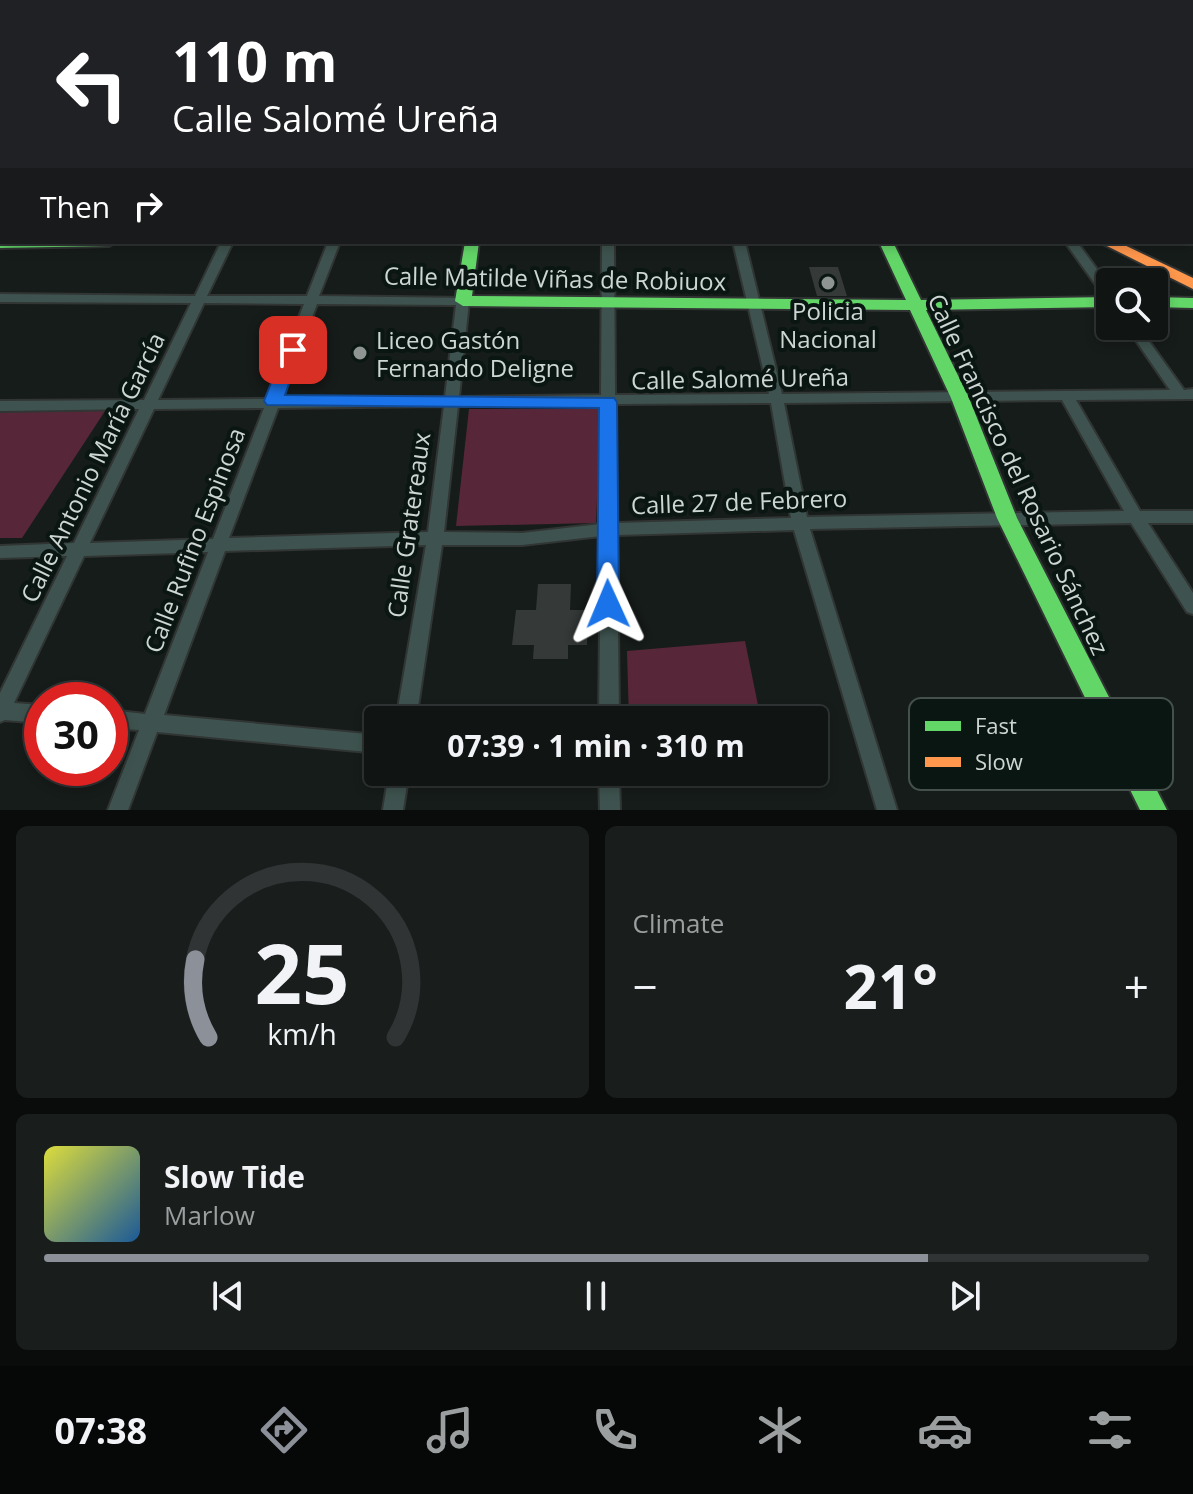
<!DOCTYPE html>
<html lang="en">
<head>
<meta charset="utf-8">
<style>
  body { margin:0; font-family:"Open Sans",sans-serif; background:#191e1d; color:#f1f3f6; height:100vh; display:flex; flex-direction:column; font-size:30px; white-space:nowrap }
  * { box-sizing:border-box; margin:0 }
  p { font-size:26px; color:#9c9fa0 }
  .icon { flex:none; width:44px; height:44px; fill:none; stroke:currentColor; stroke-width:2; stroke-linecap:round; stroke-linejoin:round }
  .map { position:relative; height:810px; overflow:hidden }
  .panel { display:flex; flex-direction:column; gap:16px; padding:16px; background:#090c0b; flex:1 }
  .panel>* { flex:none }
  .guide { position:absolute; left:0px; top:0px; width:1194px; height:244px; box-shadow:0 4px 12px #0003,0 0 0 2px #303434; background:#202124; color:#fff; overflow:hidden }
  .buttons { position:absolute; left:1096px; top:268px; display:grid; gap:16px }
  .buttons a { display:grid; place-items:center; width:72px; height:72px; border-radius:8px; background:#101514; box-shadow:0 4px 12px #0003,0 0 0 2px #303434; font-size:40px }
  .speed { position:absolute; left:24px; top:682px; display:flex; gap:16px; font-size:40px; font-weight:700; text-align:center }
  .speed>* { display:grid; place-content:center; width:104px; height:104px; border-radius:50%; background:#101514; box-shadow:0 4px 12px #0003,0 0 0 2px #303434; line-height:1 }
  .speed .limit { border:12px solid #d22; background:#fff; color:#111 }
  .pin { position:absolute; display:grid; place-items:center; width:68px; height:68px; color:#fff; margin:-34px; border-radius:16px; box-shadow:0 4px 12px #0006 }
  .me { position:absolute; width:88px; margin:-44px; rotate:359deg; stroke-linejoin:round; filter:drop-shadow(0 0 6px #0008) }
  .turn { display:flex; align-items:center; gap:28px; height:168px; padding:0 40px; font-size:36px }
  .turn .icon { width:104px; height:104px; stroke-width:2.5 }
  .turn b { display:block; font-size:56px; line-height:68px }
  .then { display:flex; align-items:center; height:76px; padding:0 40px; background:#0003; gap:16px; font-size:30px }
  .big { font-size:60px; font-weight:700; line-height:1.1 }
  .panel .tile { flex:1; display:flex; flex-direction:column; justify-content:center; gap:12px; min-width:0; padding:0 28px; border-radius:12px; background:#191e1d }
  .panel .dial { align-items:center; gap:0 }
  .dial svg { height:208px; overflow:visible; fill:none; stroke:#303434; stroke-width:7; stroke-linecap:round; text-anchor:middle }
  .dial text { fill:#f1f3f6; stroke:none }
  .song { display:flex; align-items:center; gap:24px }
  .cover { width:96px; height:96px; border-radius:12px; background:linear-gradient(135deg,hsl(60 70% 55%),hsl(210 70% 35%)) }
  .played { height:8px; border-radius:4px; background:linear-gradient(90deg,#8c9099 80%,#303434 80%) }
  .keys { display:flex; justify-content:space-around; direction:ltr }
  .heat { display:flex; justify-content:space-between; align-items:center; font-size:44px; direction:ltr }
  .panel .tiles { flex:1; display:grid; gap:16px; grid-template-columns:1fr 1fr }
  .tile:last-child { grid-column:span 2 }
  .trip { position:absolute; left:364px; top:706px; width:464px; height:80px; border-radius:8px; background:#101514; box-shadow:0 4px 12px #0003,0 0 0 2px #303434; font-weight:700; line-height:80px; text-align:center }
  .tabs { display:flex; height:128px; justify-content:space-around; align-items:center; background:#060808; color:#9c9fa0 }
  .tabs .icon { width:56px; height:56px }
  .tabs .current { color:#8c9099 }
  .tabs b { font-size:36px; color:#f1f3f6 }
  .map>svg:first-child { display:block }
  .green { fill:#572739 }
  .building { fill:#353a39 }
  .lines { fill:none; stroke-linecap:round; stroke-linejoin:round }
  .street-casing { stroke:#313534; stroke-width:4 }
  .fast-casing { stroke:#313534; stroke-width:4 }
  .slow-casing { stroke:#313534; stroke-width:4 }
  .street { fill:#3e534f; fill-rule:evenodd }
  .fast { fill:#63d668; fill-rule:evenodd }
  .slow { fill:#ff974d; fill-rule:evenodd }
  .route { fill:#1a73e8; stroke:#114b97; stroke-width:2 }
  .poi-dot { fill:#8e9593; stroke:#0a1612; stroke-width:3 }
  .labels { text-anchor:middle; dominant-baseline:central; stroke-width:8; stroke-linejoin:round; paint-order:stroke }
  .street-label { font-size:24px; fill:#ced6d4; stroke:#0a1612 }
  .poi-label { font-size:24px; fill:#ced6d4; stroke:#0a1612 }
  .key { fill:#0a1612; stroke:#45504c; stroke-width:2 }
  .key-label { font-size:22px; fill:#ced6d4 }
</style>
</head>
<body>
<div class="map">
<svg width="1193" height="810" viewBox="0 0 1193 810">
  <rect width="100%" height="100%" fill="#161c1a"/>
  <!-- green -->
  <g class="green">
    <path d="M107 408 22 538H0V409Z"/>
    <path d="M469 409H601L596 523 456 526Z"/>
    <path d="M745 641 761 720H629L627 651Z"/>
  </g>
  <!-- building -->
  <g class="building">
    <path d="M809 267H838L847 296H817Z"/>
    <path d="M538 584H571L570 610H588L587 645H568V659H533L534 645H512L516 610H536Z"/>
  </g>
  <g class="lines">
    <!-- street casing -->
    <g class="street-casing">
      <g id="street">
        <path d="M97 0H105L106 2H98Z"/>
        <path d="M167 0H175L176 2H168Z"/>
        <path d="M269 0H278L267 2Z"/>
        <path d="M423 0H431L422 2Z"/>
        <path d="M480 0H488L489 2H481Z"/>
        <path d="M674 0H683L685 2H676Z"/>
        <rect x="724" y="0" width="8" height="2"/>
        <path d="M743 0H753L755 2H745Z"/>
        <path d="M857 0H868L855 2Z"/>
        <rect x="0" y="25" width="2" height="4"/>
        <rect x="1192" y="28" width="1" height="4"/>
        <rect x="0" y="42" width="2" height="4"/>
        <path d="M1192 83 1193 84V90L1192 89Z"/>
        <path d="M2 99V106L0 107V100Z"/>
        <path d="M221 242H233L207 296H307L328 242H340L319 296 467 298 469 301 459 397 601 395 602 242H614L615 395 769 394 733 242H745L782 394 1170 390 1126 326H1138L1184 390 1193 389V399L1076 400 1140 511H1193V523H1148L1193 593V614L1187 612 1131 523 810 529 897 810H877L794 530 617 535 619 720H599L601 536 522 545H442L416 720H396L426 545 225 551 164 715 378 735V753L157 732 128 810H108L139 730 110 728V710L145 714 208 552 84 556 14 703 42 705V723L5 720 0 722V693L67 556 0 558V546L74 543 139 409 0 411V401L144 400 191 303 0 302V294L195 296ZM204 303 304 304 267 399 158 400ZM317 304 456 305 445 397 281 399ZM1062 400 1124 511 807 517 784 403ZM771 403 791 518 617 523 615 404ZM601 405V524L522 533 444 532 458 406ZM444 406 428 532 229 538 278 408ZM264 408 213 539 90 543 154 409Z"/>
        <path d="M1065 242H1077L1110 287V300L1106 299Z"/>
        <path d="M389 772H409L403 810H383Z"/>
        <path d="M599 772H619L620 810H600Z"/>
      </g>
    </g>
    <!-- fast casing -->
    <g class="fast-casing">
      <g id="fast">
        <rect x="1192" y="180" width="1" height="8"/>
        <path d="M0 240 2 242H116L109 246 0 248Z"/>
        <path d="M465 242H479L472 296 906 300 879 242H893L921 300 1110 297V307L926 310 969 398 1017 518 1167 810H1140L997 518 951 398 910 310 463 306 455 301Z"/>
        <path d="M1154 297 1193 298V308L1154 307Z"/>
      </g>
    </g>
    <!-- slow casing -->
    <g class="slow-casing">
      <path id="slow" d="M1099 242H1118L1193 278V289Z"/>
    </g>
    <!-- street -->
    <use href="#street" class="street"/>
    <!-- fast -->
    <use href="#fast" class="fast"/>
    <!-- slow -->
    <use href="#slow" class="slow"/>
  </g>
  <!-- route -->
  <path class="route" d="M293 345 301 350 285 395 614 398 617 402 619 604 616 610 608 613 600 610 597 604 599 408 267 405 264 401 284 350Z"/>
  <!-- markers -->
  <g class="poi-dot">
    <circle cx="828" cy="283" r="8"/>
    <circle cx="360" cy="353" r="8"/>
  </g>
  <g class="labels">
    <!-- street labels -->
    <g class="street-label">
      <text transform="translate(555 278) rotate(1)">Calle Matilde Viñas de Robiuox</text>
      <text transform="translate(740 378) rotate(-1)">Calle Salomé Ureña</text>
      <text transform="translate(92 467) rotate(-64)">Calle Antonio María García</text>
      <text transform="translate(1019 474) rotate(65)">Calle Francisco del Rosario Sánchez</text>
      <text transform="translate(739 501) rotate(-2)">Calle 27 de Febrero</text>
      <text transform="translate(408 525) rotate(-82)">Calle Gratereaux</text>
      <text transform="translate(194 540) rotate(-69)">Calle Rufino Espinosa</text>
    </g>
    <!-- poi labels -->
    <g class="poi-label">
      <text x="828" y="310">Policia<tspan x="828" dy="28">Nacional</tspan></text>
      <text x="376" y="339" text-anchor="start">Liceo Gastón<tspan x="376" dy="28">Fernando Deligne</tspan></text>
    </g>
  </g>
  <!-- legend -->
  <rect x="909" y="698" width="264" height="92" rx="12" class="key"/>
  <rect x="925" y="721" width="36" height="10" fill="#63d668"/>
  <rect x="925" y="757" width="36" height="10" fill="#ff974d"/>
  <g class="key-label">
    <text x="975" y="734">Fast</text>
    <text x="975" y="770">Slow</text>
  </g>
</svg>
<div class="buttons">
<a><svg class="icon" aria-label="search" viewBox="0 0 24 24"><circle cx="10" cy="10" r="6"/><path d="M15 15l6 6"/></svg></a>
</div>
<div class="speed"><div class="limit">30</div></div>
<div class="pin" style="left:293px;top:350px;background:#d93025"><svg class="icon" aria-label="arrive" viewBox="0 0 24 24"><path d="M6 21V4h12l-3 4 3 4H6"/></svg></div>
<svg class="me" style="left:608px;top:604px" viewBox="-20 -20 40 40"><path d="M0-17L14 15 0 8-14 15z" fill="#1a73e8" stroke="#fff" stroke-width="4"/></svg>
<div class="trip">07:39 · 1 min · 310 m</div>
<div class="guide">
<div class="turn"><svg class="icon" aria-label="left" viewBox="0 0 24 24"><path d="M17 20v-9H6M10 6l-5 5 5 5"/></svg><div><b>110 m</b>Calle Salomé Ureña</div></div>
<div class="then">Then<svg class="icon" aria-label="right" viewBox="0 0 24 24"><path d="M7 20v-9h11M14 6l5 5-5 5"/></svg></div>
</div>
</div>
<section class="panel">
<div class="tiles">
<div class="tile dial"><svg viewBox="0 0 100 80">
<path d="M14 69A42 42 0 1 1 86 69"/>
<path d="M14 69A42 42 0 0 1 9 39" stroke="#8c9099"/>
<text x="50" y="56" font-size="32" font-weight="700">25</text>
<text x="50" y="72" font-size="11">km/h</text>
</svg></div>
<div class="tile"><p>Climate</p>
<div class="heat"><a>−</a><b class="big">21°</b><a>+</a></div>
</div>
<div class="tile">
<div class="song"><i class="cover"></i><div><b>Slow Tide</b><p>Marlow</p></div></div>
<div class="played"></div>
<div class="keys"><svg class="icon" aria-label="previous" viewBox="0 0 24 24"><path d="M18 5L8 12l10 7zM5 5v14"/></svg><svg class="icon" aria-label="pause" viewBox="0 0 24 24"><path d="M8 5v14M16 5v14"/></svg><svg class="icon" aria-label="next" viewBox="0 0 24 24"><path d="M6 5l10 7-10 7zM19 5v14"/></svg></div>
</div>
</div>
</section>
<nav class="tabs">
<b>07:38</b>
<svg class="icon current" aria-label="directions" viewBox="0 0 24 24"><path d="M12 3l9 9-9 9-9-9zM9 14v-3h6M13 9l2 2-2 2"/></svg>
<svg class="icon" aria-label="music" viewBox="0 0 24 24"><path d="M9 18V5l10-2v13"/><circle cx="6" cy="18" r="3"/><circle cx="16" cy="16" r="3"/></svg>
<svg class="icon" aria-label="phone" viewBox="0 0 24 24"><path d="M5 4h4l2 5-3 2q2 4 5 5l2-3 5 2v4C11 20 4 13 5 4z"/></svg>
<svg class="icon" aria-label="climate" viewBox="0 0 24 24"><path d="M12 3v18M4 7l16 10M4 17L20 7"/></svg>
<svg class="icon" aria-label="car" viewBox="0 0 24 24"><path d="M5 17H2v-5l4-1 3-4h7l3 4 3 1v5h-3M9 17h6M6 11h13"/><circle cx="7" cy="17" r="2"/><circle cx="17" cy="17" r="2"/></svg>
<svg class="icon" aria-label="filters" viewBox="0 0 24 24"><path d="M4 7h16M4 17h16"/><circle cx="9" cy="7" r="2"/><circle cx="15" cy="17" r="2"/></svg>
</nav>
</body>
</html>
